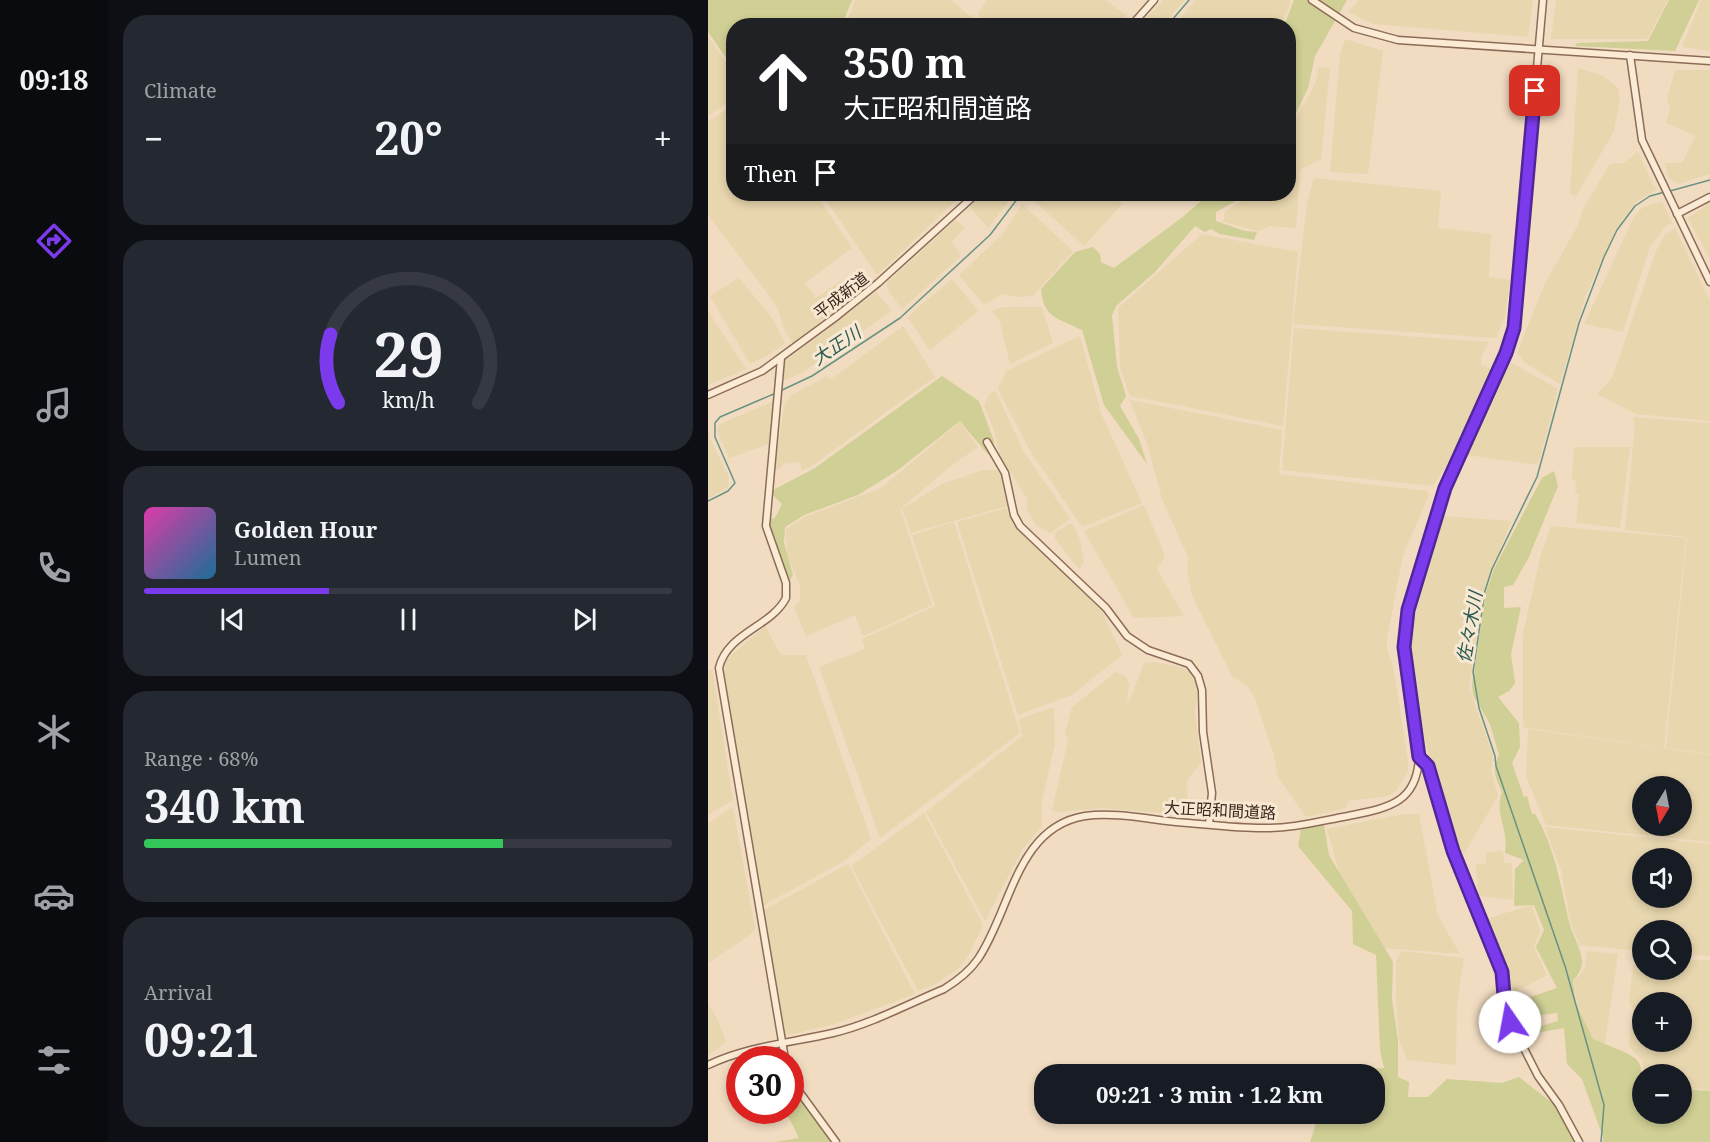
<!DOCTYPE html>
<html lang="en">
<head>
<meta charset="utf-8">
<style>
  body { margin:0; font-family:"Noto Serif","Noto Sans JP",serif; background:#242831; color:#f1f3f6; height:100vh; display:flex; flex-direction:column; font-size:22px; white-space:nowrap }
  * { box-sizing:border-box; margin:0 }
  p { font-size:20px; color:#9ea1a6 }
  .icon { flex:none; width:33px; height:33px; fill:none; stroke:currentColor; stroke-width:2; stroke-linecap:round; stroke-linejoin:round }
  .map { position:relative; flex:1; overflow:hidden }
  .panel { display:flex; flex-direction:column; gap:15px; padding:15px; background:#0d0f14; width:600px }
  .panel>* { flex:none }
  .hud { position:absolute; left:18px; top:18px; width:570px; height:183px; border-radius:24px; box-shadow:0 3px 9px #0003; background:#202124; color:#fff; overflow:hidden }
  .needle { width:39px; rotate:190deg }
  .controls { position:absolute; left:924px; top:776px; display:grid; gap:12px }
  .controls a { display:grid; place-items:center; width:60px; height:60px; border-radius:50%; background:#171b24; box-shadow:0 3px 9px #0003; font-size:30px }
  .speed { position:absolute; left:18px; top:1046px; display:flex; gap:12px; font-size:30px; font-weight:700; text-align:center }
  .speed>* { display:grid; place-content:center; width:78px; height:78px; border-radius:50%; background:#171b24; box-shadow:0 3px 9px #0003; line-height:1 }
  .speed .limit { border:9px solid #d22; background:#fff; color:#111 }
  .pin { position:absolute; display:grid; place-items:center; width:51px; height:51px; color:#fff; margin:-26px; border-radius:12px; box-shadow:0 3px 9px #0006 }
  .me { position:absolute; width:66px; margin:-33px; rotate:348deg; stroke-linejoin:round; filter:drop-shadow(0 0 4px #0008) }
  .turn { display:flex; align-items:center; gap:21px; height:126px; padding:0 18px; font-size:27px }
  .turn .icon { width:78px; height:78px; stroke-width:2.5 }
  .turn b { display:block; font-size:42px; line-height:51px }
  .then { display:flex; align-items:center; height:57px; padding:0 18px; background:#0003; gap:12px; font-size:22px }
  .big { font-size:45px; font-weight:700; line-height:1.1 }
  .panel .card { flex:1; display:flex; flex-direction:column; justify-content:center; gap:9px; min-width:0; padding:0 21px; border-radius:24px; background:#242831 }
  .panel .dial { align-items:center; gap:0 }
  .dial svg { height:156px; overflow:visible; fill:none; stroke:#363941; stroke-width:7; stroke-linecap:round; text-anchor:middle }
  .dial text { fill:#f1f3f6; stroke:none }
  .song { display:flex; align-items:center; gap:18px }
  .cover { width:72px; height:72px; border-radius:9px; background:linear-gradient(135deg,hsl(320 70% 55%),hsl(200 70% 35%)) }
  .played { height:6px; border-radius:3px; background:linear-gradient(90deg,#7c3aed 35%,#363941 35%) }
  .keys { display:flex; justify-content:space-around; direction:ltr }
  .heat { display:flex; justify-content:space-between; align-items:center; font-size:33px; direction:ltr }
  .charge { height:9px; border-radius:4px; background:linear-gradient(90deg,#34c759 68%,#363941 0) }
  .trip { position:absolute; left:326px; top:1064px; width:351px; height:60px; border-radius:24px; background:#171b24; box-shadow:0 3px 9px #0003; font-weight:700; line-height:60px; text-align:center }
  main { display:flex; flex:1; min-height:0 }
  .dock { display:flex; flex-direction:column; width:108px; justify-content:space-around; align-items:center; background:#090b0e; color:#9ea1a6 }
  .dock .icon { width:42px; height:42px }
  .dock .on { color:#7c3aed }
  .dock b { font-size:27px; color:#f1f3f6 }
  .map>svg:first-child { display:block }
  .farmland { fill:#e7d6ae; fill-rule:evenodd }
  .green { fill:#d0cf95 }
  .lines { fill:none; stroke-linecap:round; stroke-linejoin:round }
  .stream { stroke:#6a9283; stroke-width:1.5 }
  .minor-casing { stroke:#8c6c57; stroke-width:9 }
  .minor { stroke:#fbebd5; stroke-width:6 }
  .route-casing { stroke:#51269a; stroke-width:15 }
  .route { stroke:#7c3aed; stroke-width:10 }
  .labels { text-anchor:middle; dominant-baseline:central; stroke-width:6; stroke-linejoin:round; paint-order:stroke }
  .street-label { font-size:16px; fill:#3a271d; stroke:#f8e8d2 }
  .water-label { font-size:18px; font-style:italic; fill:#2b5b52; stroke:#f8e8d2 }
</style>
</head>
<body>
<main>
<nav class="dock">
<b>09:18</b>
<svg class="icon on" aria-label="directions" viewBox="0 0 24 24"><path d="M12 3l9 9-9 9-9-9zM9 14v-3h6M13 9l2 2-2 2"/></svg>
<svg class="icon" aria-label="music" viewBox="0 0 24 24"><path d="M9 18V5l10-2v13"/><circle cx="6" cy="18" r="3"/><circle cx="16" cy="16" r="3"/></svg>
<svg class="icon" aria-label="phone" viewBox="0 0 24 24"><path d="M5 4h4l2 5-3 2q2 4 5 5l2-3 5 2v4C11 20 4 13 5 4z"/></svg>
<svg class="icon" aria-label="climate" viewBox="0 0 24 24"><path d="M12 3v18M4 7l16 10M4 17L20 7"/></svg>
<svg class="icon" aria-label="car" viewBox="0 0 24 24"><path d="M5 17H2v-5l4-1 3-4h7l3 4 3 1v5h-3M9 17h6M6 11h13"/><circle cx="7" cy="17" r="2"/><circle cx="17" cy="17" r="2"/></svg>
<svg class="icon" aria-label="filters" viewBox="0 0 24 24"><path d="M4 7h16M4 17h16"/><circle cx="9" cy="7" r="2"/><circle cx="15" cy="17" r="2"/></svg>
</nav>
<section class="panel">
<div class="card"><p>Climate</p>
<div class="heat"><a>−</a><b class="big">20°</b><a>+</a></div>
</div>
<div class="card dial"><svg viewBox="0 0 100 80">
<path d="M14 69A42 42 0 1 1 86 69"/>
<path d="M14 69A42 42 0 0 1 10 34" stroke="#7c3aed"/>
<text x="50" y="56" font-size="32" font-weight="700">29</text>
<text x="50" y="72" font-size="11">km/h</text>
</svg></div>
<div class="card">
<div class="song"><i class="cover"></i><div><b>Golden Hour</b><p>Lumen</p></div></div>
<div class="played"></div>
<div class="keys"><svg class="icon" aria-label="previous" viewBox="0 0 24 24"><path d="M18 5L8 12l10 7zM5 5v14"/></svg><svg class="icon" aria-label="pause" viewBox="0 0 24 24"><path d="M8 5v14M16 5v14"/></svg><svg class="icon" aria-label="next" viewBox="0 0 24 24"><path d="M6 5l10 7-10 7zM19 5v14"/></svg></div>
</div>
<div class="card"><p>Range · 68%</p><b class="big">340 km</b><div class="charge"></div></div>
<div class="card"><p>Arrival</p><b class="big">09:21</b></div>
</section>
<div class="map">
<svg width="1002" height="1142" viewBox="0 0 1002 1142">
  <rect width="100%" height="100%" fill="#f1dcc1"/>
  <!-- farmland -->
  <g class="farmland">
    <path d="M147 0H243L264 18 257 25H138Z"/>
    <path d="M279 0H398L419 16 410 25H284L269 14Z"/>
    <path d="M455 0H477L454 25H440L438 19Z"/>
    <path d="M488 0H581L583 2 573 25H466Z"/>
    <path d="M651 0H825L820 37 664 24 640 12Z"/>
    <path d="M848 0H960L939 39H843Z"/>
    <path d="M993 0H1002V51L974 47Z"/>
    <path d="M0 37 26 73 25 99 0 116Z"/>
    <path d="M637 39 675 51 660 174 622 172 632 55Z"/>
    <path d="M611 67 622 68 613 159 592 170 588 228 562 226 550 231 515 222 517 212 545 194H580L581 131 607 84Z"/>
    <path d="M870 68 895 76 910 88 912 99 906 131 868 196 862 194Z"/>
    <path d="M967 70H1002V174L970 184 960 177 957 163H974L988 136 958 123 962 109 959 99Z"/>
    <path d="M25 105 26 194H108L144 248 97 283 108 298 132 281 143 295 85 344 75 327 71 311 57 290 0 215V122Z"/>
    <path d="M930 152 948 190 928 202 908 229 877 297 852 384 816 362 809 353 837 283 869 227 876 207 902 164 915 163Z"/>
    <path d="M606 178 733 191 730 228 783 234 781 277 802 280 797 317 788 338 585 324 599 204Z"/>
    <path d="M114 194H255L169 275Z"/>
    <path d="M275 194H306L280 228 262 207Z"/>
    <path d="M324 194H405L414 204 376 246 322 197Z"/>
    <path d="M954 201 964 223 957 227 942 246 915 332 876 324 926 217 935 207Z"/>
    <path d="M1002 203V259L980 218Z"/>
    <path d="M314 204 365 251 325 296 310 297 295 294 276 305 251 275 295 234Z"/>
    <path d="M247 220 257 227 244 242 253 256 194 309 179 289V283Z"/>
    <path d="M967 228 1002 301V421L928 414 889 394 904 378 949 249 957 235Z"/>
    <path d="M494 234 590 252 575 426 422 396 412 367 410 308Z"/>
    <path d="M31 278 64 318 77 343 61 355 42 364 2 296Z"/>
    <path d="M244 279 270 311 222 350 200 318 207 310Z"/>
    <path d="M168 292 184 311 92 374 76 380V362Z"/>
    <path d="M295 307H334L345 343 302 364 292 322 284 311Z"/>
    <path d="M0 311 38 369 0 385Z"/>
    <path d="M195 326 227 377 105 465 94 471 92 462 75 464 72 469H66L77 403 83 396 118 376 123 379Z"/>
    <path d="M586 328 781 342 773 357V365L783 369 778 384 750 448 725 486 574 470Z"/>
    <path d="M372 336 393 413 434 503 374 527 321 449 290 389 298 371Z"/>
    <path d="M802 362 850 389 830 465 758 455Z"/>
    <path d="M288 392 316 452 362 519 342 533 328 525 318 508 320 500 292 456 285 427 276 405 282 393Z"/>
    <path d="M422 400 574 430 571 474 719 491 721 495 695 555 679 638V650L685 665 700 761V771L688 791 680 796 640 801 638 808 598 817 570 777 565 752 546 696 540 687 524 676 484 596 479 568 480 557 454 499 439 444Z"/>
    <path d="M67 401 64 443 21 458 9 431 12 424Z"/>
    <path d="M925 417 1002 423V754L958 748 979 537 917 530 927 424Z"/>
    <path d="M252 422 270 447 243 466 192 509 224 605 155 636 147 615 98 636 86 607 92 600V586L79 554 78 529 97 517 173 488Z"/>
    <path d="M0 428 2 439 21 477 20 487 0 499Z"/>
    <path d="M866 447H922L912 528 868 523 871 494 867 493 868 481 864 478Z"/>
    <path d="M276 470H289L293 474 299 506 203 533 194 509 234 484Z"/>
    <path d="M436 505 456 553V559L449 569 476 616 426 618 376 531Z"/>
    <path d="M298 508 306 525 394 611 414 655 364 695 310 715 249 522Z"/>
    <path d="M736 516 803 521 773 602 761 688 785 756 783 771 790 796 757 852H749L746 847 711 718 703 648 706 619Z"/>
    <path d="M246 522 312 733 172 838 111 667 157 649 154 639 227 606 204 535Z"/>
    <path d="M361 524H365L372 540 376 562 371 569 347 539V533Z"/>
    <path d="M843 526 978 538 956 748 815 727V634L833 554Z"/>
    <path d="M57 626 73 655H98L163 839 135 862 54 906 14 680 19 659Z"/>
    <path d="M446 662 475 668 484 673 490 684 487 713 493 763 479 780 480 815 394 808 349 812 344 810 360 740 357 734 364 707 408 672 417 676 421 683 419 707 436 663Z"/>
    <path d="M4 669 25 800 0 815V672Z"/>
    <path d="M346 707 347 744 334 801V826L314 850 277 921 218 812 314 736 311 719Z"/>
    <path d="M820 729 1002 755V842L838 825 818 776ZM934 786H974V825H934Z"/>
    <path d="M25 807 47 928 43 934 0 963V823Z"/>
    <path d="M216 813 275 925 260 956 251 968 226 985 210 991 143 866Z"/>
    <path d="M695 814H711L730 916 752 954 676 948 631 871 619 829Z"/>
    <path d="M837 827 1002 844V956L974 954V930H934V951L871 945 863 923 853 870ZM934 858H974V897H934Z"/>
    <path d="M795 851 796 863H804L805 900 770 896 768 865 778 863V852Z"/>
    <path d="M140 864 207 994 124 1025 76 1036 54 911Z"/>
    <path d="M824 905 832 931 826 947 839 975 806 992 777 919Z"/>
    <path d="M694 951 756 958 749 1003 748 1065 699 1060 691 1039 688 998V961Z"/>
    <path d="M879 951 910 954 897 1044 885 1039 869 1003 866 981 877 969Z"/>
    <path d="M974 960H1002V1090L974 1087V1074H938L934 1060 921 1046 925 1008 921 1002 925 965 934 962V969H974ZM934 1002H974V1041H934Z"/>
    <path d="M0 1004 10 1020 18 1042 0 1055Z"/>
  </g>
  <!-- green -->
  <g class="green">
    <path d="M0 0H144L134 25 26 26 25 68 0 32Z"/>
    <path d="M586 0H639L607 56 600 88 581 128 580 26H576Z"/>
    <path d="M961 0H991L967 51 867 46 869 43 940 41Z"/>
    <path d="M501 194H540L508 212V221L537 231 549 232 546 240 512 234 503 229 497 232 487 226 447 272 408 306 404 315 409 367 418 396 412 406 431 439 439 464 396 405 374 330C350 318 335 318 333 289L367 252 385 247 392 254 393 262 406 268 476 216Z"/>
    <path d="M234 376 271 401 286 441V450L281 455 277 451 252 421 190 470 150 495 96 515 77 527 76 543 85 575 82 580 61 535 60 520 67 518 74 504 64 494 65 490 107 468Z"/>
    <path d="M846 471 850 486 820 559 805 585 796 587V608L813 607 803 654 807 683 801 691 790 697 811 723 812 747 804 763 816 797 819 796 824 814H827C848 849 852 886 862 925 865 936 873 949 874 960 875 969 869 975 865 981L868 1003 885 1039C941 1063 934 1052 934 1113H974V1089L1002 1091V1142H895V1137L874 1079 859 1064 856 1028 811 1036 806 1026 823 1021 830 1027 850 1021 849 1013 827 1016 822 1007 803 1013 801 1004 849 988 828 947 836 930 826 905 806 906 807 869 816 860 797 853C801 828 786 815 794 792 788 777 783 771 791 755L782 724 765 695 764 685 778 592 787 567 834 478Z"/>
    <path d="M616 825 621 855 685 962 684 999 690 1040V1077L701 1082 700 1097H720L739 1079 794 1083 811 1077 847 1105 873 1142H602L611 1114 666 1113V1074H649L650 1069 676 1068 672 1050 668 955 645 944 644 911 590 846 593 829Z"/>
    <path d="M83 1086 113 1122 124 1142H66L91 1138 77 1110H82Z"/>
  </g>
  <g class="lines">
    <!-- stream -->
    <g class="stream">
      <path d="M459 26 481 0"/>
      <path d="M962 191 1002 180"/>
      <path d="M72 391 104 376 192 318 282 235 313 194"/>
      <path d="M0 501 20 491 27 483 7 437V423L12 417 68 393"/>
      <path d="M893 1142 896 1105 857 966 788 766 787 756 771 708 765 672 777 591 784 569 829 477 871 323 896 257 909 230 927 206 942 196 957 192"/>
    </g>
    <!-- minor casing -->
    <g class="minor-casing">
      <g id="minor">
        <path d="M604 0 646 28 690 40 1002 61"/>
        <path d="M423 26 446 0"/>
        <path d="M922 55 934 140 1002 282"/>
        <path d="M969 214 1002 197"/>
        <path d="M73 358 58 526 78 583V598C63 627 19 633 11 668L77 1059"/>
        <path d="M0 395 54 371 129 316 170 283 268 194"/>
        <path d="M279 442 297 473 306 515 312 526 398 608 419 636 440 650 481 664 490 676 494 690 495 732 504 793 501 824"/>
        <path d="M711 757 720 766 723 775 745 851 794 972 797 1007 802 1021 830 1076 851 1105 871 1142"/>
        <path d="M0 1065C40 1046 82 1043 125 1033 163 1024 200 1004 236 989 249 981 261 972 270 959 303 911 308 827 377 816 406 812 439 819 468 822 497 824 526 828 554 828 583 829 612 821 640 816 679 808 709 804 711 757L696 647 697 629 737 488 798 353 806 328 835 0"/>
        <path d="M82 1079 128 1142"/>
      </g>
    </g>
    <!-- minor -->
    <use href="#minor" class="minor"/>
  </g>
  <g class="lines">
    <!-- route casing -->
    <g class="route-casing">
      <path id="route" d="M802 1022 797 1007 794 972 745 851 720 766 711 757 696 647 700 610 737 488 798 353 806 328 827 91"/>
    </g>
    <!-- route -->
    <use href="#route" class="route"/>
  </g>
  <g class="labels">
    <!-- street labels -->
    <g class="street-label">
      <text transform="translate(133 295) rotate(-38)">平成新道</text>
      <text transform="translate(512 810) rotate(3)">大正昭和間道路</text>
    </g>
    <!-- water labels -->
    <g class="water-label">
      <text transform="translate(128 345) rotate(-34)">大正川</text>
      <text transform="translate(761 627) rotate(-80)">佐々木川</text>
    </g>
  </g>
</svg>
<div class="controls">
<a><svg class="needle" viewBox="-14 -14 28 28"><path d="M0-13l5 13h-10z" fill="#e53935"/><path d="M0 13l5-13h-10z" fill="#9ea1a6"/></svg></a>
<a><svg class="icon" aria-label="sound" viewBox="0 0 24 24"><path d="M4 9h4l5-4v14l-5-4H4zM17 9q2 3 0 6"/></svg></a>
<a><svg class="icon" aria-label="search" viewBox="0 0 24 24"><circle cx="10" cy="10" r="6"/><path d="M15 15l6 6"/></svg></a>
<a>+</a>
<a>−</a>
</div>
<div class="speed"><div class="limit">30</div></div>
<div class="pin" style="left:827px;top:91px;background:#d93025"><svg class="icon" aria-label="arrive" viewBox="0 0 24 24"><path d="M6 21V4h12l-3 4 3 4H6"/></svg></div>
<svg class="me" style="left:802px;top:1022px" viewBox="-20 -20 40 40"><circle r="19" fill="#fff"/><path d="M0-13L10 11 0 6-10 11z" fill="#7c3aed"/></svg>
<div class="trip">09:21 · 3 min · 1.2 km</div>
<div class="hud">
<div class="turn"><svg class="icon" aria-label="ahead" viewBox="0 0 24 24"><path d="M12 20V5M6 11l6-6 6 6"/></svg><div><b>350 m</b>大正昭和間道路</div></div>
<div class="then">Then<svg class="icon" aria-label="arrive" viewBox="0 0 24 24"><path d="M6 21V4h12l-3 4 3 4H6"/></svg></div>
</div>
</div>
</main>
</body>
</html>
